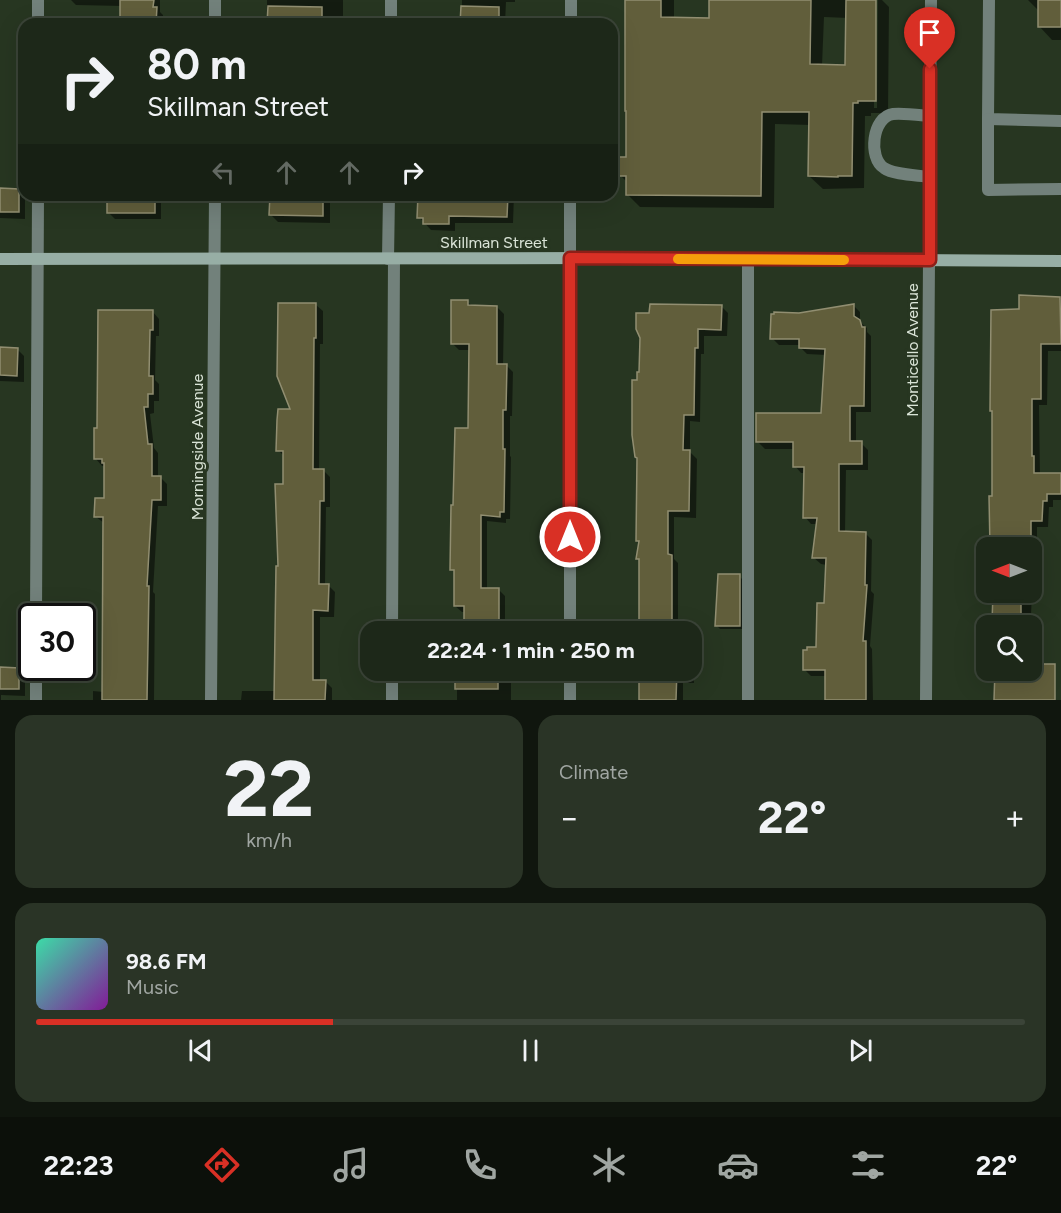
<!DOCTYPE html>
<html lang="en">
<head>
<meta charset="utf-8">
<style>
  body { margin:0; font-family:Figtree,sans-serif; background:#2a3426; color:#f1f3f6; height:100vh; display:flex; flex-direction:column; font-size:22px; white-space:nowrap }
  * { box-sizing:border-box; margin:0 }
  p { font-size:20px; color:#a0a6a2 }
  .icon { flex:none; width:33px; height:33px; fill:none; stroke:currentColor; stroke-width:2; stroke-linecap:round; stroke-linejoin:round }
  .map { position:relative; height:700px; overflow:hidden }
  .drawer { display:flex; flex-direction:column; gap:15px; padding:15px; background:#10160e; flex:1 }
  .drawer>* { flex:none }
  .top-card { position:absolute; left:18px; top:18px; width:600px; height:183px; border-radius:18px; box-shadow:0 6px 24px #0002,0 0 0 2px #3b4438; background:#1d2819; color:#f1f3f6; overflow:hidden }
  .needle { width:39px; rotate:270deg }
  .tools { position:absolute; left:976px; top:537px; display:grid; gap:12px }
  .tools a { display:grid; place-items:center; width:66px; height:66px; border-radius:12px; background:#1d2819; box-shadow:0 6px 24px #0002,0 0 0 2px #3b4438; font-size:30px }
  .speed { position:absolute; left:18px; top:603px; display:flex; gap:12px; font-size:30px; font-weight:700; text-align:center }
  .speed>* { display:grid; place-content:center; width:78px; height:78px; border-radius:50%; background:#1d2819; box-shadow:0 6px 24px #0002,0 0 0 2px #3b4438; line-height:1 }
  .speed .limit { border:3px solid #111; border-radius:9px; background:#fff; color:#111 }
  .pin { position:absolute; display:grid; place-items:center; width:51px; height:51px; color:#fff; margin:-62px -26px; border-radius:50% 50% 50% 0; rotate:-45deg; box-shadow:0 0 6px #0007 }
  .pin .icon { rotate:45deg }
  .me { position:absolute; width:66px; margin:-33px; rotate:0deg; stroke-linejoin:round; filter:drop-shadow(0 0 4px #0008) }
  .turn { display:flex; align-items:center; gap:21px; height:126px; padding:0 30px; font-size:27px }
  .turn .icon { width:78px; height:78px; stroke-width:2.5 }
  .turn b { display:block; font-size:42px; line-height:51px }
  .lanes { display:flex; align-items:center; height:57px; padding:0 30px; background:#0003; justify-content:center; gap:30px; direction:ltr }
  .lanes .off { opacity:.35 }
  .big { font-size:45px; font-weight:700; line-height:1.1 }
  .drawer .widget { flex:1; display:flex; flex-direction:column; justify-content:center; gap:9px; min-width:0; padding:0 21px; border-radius:18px; background:#2a3426 }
  .drawer .dial { align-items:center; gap:0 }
  .dial b { font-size:78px; line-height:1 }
  .song { display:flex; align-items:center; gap:18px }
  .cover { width:72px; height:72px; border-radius:9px; background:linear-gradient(135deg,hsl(160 70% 55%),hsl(290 70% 35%)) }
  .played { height:6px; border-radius:3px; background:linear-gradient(90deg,#d93025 30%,#3b4438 30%) }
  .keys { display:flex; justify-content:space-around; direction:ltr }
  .heat { display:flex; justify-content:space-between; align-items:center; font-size:33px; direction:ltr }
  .drawer .tiles { flex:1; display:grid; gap:15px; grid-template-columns:1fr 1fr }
  .widget:last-child { grid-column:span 2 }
  .trip { position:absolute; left:360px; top:621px; width:342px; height:60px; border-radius:18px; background:#1d2819; box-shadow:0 6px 24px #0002,0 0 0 2px #3b4438; font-weight:700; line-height:60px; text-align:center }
  .menu { display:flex; height:96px; justify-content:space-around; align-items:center; background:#0c100a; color:#a0a6a2 }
  .menu .icon { width:42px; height:42px }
  .menu .selected { color:#d93025 }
  .menu b { font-size:27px; color:#f1f3f6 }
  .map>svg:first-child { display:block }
  .shadow { fill:#0007; fill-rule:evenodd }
  .building { fill:#615e3b; stroke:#918e71; stroke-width:1.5 }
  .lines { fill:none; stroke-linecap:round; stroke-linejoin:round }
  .service { stroke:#72817b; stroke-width:12 }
  .minor { stroke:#72817b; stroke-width:12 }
  .tertiary { stroke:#72817b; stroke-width:12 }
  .secondary { stroke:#97aea5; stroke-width:12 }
  .route-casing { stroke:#8d1f18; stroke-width:15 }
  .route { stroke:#d93025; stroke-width:10 }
  .slow { stroke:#f59e0b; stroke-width:10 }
  .labels { text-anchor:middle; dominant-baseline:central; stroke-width:6; stroke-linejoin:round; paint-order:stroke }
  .street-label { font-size:16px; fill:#dae4d7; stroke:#273621 }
</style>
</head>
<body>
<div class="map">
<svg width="1061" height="700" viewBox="0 0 1061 700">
  <rect width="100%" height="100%" fill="#273621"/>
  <!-- shadow -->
  <g class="shadow">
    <path d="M71 0H160V12L163 15V24H121L122 6 76 5Z"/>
    <rect x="267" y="0" width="76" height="24"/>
    <path d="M462 0H515V2H506L505 24H462Z"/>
    <path d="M627 0H674V19L710 20V0H882L889 7 888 113H871V116H865L864 188 823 189 809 176 810 125 775 124 774 208 640 207 627 194V182L620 175 628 158ZM875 0H878L877 108H874ZM824 17 848 18 847 67 822 66Z"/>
    <path d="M1028 0H1061V40H1052L1039 26V11Z"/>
    <path d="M0 190H19L25 197V219L0 218Z"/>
    <path d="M96 195H161V219H115L108 212V202H103Z"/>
    <path d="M271 195H330V223L278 222 271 215Z"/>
    <path d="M419 195H514L513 223H455V231L431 230 419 217Z"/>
    <path d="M1060 299 1061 300V351H1048L1047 405H1039L1040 474 1061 475V500H1053V507H1049L1048 527H1037V582H1032V585V548H992L1021 310Z"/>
    <path d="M468 302 473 307H497L504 314 503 365H506L513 372 512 416H510V456L511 457 510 519H506V523L487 521V589H498L505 596V632H465V612H462L455 606V573L452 569 454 506 469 429 471 350H459L452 343Z"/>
    <path d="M316 305 323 311V344H320L319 471H324L330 477V507H326L325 585H328L335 592 334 617H320V681H325L332 688V700H241L242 691H275L285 457 278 450 292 411Z"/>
    <path d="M853 305 860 312V322L867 328V332L871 336V412H856V443H861L868 450V470H846L845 533H865L872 540 871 591 874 594 870 646 872 649 873 700H826V676H811L804 669 818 649 825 605 827 565 821 564 814 558 817 524H811L805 517V473H801L795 466V449H765L758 442 822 415 826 355 807 354 801 348V345H779L772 338 799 314Z"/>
    <path d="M721 306 728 313 727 336H704V354H701L700 422 690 421V452L697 459 696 518 674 517V559L678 563V632H640V560L638 558 640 543 638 540 639 381Z"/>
    <path d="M153 312 159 319V336H156L155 380 159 384V401H154V413L150 414 154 448 158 453V477H160L167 484V506H158L153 592 155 594 154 700H93V691L104 692V523L96 517 106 499V466H102L96 459 98 430Z"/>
    <path d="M0 349H17L24 356V382L0 381Z"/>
    <path d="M739 576 742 579V629H720L717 626Z"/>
    <path d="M994 592H1032L1031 615H1027V626H998L993 621Z"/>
    <path d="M692 644 694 646V683H683V700H641V681L636 677V670H692Z"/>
    <path d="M1032 666 1043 672 996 685 989 678 988 670H1032Z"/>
    <path d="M0 669H18L25 676V696L1 695V700H0Z"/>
    <path d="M457 670H509L511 673V700H457Z"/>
  </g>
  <!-- building -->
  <g class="building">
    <path d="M120 0H154L153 7H157L156 24H120Z"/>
    <path d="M625 0H661V17L709 18V0H811L810 64 845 65 846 0H876V101H858V103H853L852 176H838V177L808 176 809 112H762L761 196 626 195V176H619V157H626V111H625Z"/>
    <rect x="1038" y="0" width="23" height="27"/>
    <path d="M268 6 322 7V24H267Z"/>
    <path d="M461 6 499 7V24H460Z"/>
    <path d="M0 188 19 189V212H0Z"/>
    <rect x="107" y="195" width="48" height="18"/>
    <path d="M270 195H323V216L269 215Z"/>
    <path d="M418 195H508L507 217 449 216V224H423V218H417Z"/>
    <path d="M1019 295 1060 297 1061 344H1041V399H1032V456H1034V473H1061V494H1047V501H1043L1042 521H1031V548H990L989 496H992V411H990L991 310 1019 309Z"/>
    <path d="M451 300H468V305L497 306V364H507L506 410H503V449H505L504 512H500V517L481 515V588H499V629H464V606H454V570H450L451 505H453L455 428H468L469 344H451Z"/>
    <path d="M278 303H316V338H314L313 469H324V501H320L319 584H329L328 611 313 610V680H326L325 700H274L276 566H278L275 484H283V451H276L277 420 278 409H290L277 376Z"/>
    <path d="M650 304 722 305 721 330 698 329V348H695L694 415H684L683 450H690L689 511H668V554L672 555V621L639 623V559H636L639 541H636L637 458 635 457 632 435V380H637V372H639L640 338 636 329V313H649Z"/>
    <path d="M854 304V316L860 320 862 327H865L864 406H850V441H862V464H839V531L866 532 865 585H867L863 641H866V700H825V670H803V650H807V647H816L817 603H824L826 558H812L817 518H803L804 467H793V442H756V413H821L825 349 799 348V339H770L771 314H774V312L799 313Z"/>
    <path d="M98 310H153V330H150L149 376H153V394H148V407H144L148 444H152V476H161V500H152L147 586H149L147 700H102L103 517H94L95 498H104V463H102V459H94V428H97Z"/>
    <path d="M0 347 18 348 17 376 0 375Z"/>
    <path d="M718 574H740V626H715Z"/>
    <path d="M999 592H1021V626H997L998 622H992L993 593Z"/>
    <path d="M1032 664H1055V700H994L995 670H1032Z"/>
    <path d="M0 667 19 668V689H0Z"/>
    <rect x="455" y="670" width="43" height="19"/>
    <path d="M639 670H677L676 700H639Z"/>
  </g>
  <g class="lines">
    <!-- service -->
    <g class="service">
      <path d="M38 0V24"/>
      <path d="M989 0 988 119 1061 121"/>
      <path d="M391 24V0"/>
      <path d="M988 119V190L1061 189"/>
      <path d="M930 177C917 175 894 175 884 168 868 158 872 117 893 114 903 113 919 115 930 116"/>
      <path d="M388 259 389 195"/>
      <path d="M36 616 38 195"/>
      <path d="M392 632 394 259"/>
      <path d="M36 700V668"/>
      <path d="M392 700V670"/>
      <path d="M748 700V259"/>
    </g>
    <!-- minor -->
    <g class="minor">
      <path d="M215 24V0"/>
      <path d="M571 24V0"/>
      <path d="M570 632V195"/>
      <path d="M211 700 215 195"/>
      <path d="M570 700V670"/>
      <path d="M926 700 929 260"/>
    </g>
    <!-- tertiary -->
    <path class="tertiary" d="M929 260 931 0"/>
    <!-- secondary -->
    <path class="secondary" d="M0 259 595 258 1061 261"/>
  </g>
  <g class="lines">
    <!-- route casing -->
    <g class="route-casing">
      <path id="route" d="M570 537V258L930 260V69"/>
    </g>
    <!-- route -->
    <use href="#route" class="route"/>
    <!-- slow -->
    <path class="slow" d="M678 259 844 260"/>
  </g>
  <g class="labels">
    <!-- street labels -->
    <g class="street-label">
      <text x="494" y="242">Skillman Street</text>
      <text transform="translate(912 350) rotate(-90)">Monticello Avenue</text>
      <text transform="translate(197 447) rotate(-90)">Morningside Avenue</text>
    </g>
  </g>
</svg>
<div class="tools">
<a><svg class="needle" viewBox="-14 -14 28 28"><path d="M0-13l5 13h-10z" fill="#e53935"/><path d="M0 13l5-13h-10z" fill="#a0a6a2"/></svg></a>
<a><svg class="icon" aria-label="search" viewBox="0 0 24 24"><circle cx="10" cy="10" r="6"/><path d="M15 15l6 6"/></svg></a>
</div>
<div class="speed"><div class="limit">30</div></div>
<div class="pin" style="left:930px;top:69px;background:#d93025"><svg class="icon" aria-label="arrive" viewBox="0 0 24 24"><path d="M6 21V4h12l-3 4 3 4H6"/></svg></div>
<svg class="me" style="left:570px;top:537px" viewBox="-20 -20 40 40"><circle r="17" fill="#d93025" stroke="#fff" stroke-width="3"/><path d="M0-11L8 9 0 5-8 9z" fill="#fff"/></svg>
<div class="trip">22:24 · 1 min · 250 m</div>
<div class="top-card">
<div class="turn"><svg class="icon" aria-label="right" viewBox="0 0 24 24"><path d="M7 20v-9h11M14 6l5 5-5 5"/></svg><div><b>80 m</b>Skillman Street</div></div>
<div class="lanes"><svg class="icon off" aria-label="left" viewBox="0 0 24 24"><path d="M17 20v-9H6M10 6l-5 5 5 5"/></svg><svg class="icon off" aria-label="ahead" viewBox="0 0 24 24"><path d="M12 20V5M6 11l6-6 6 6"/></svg><svg class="icon off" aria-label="ahead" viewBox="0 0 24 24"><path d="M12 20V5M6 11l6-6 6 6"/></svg><svg class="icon" aria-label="right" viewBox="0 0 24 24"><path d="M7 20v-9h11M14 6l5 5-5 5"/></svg></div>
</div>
</div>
<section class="drawer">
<div class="tiles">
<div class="widget dial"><b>22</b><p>km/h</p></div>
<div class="widget"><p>Climate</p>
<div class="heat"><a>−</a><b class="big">22°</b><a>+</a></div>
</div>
<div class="widget">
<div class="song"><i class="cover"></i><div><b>98.6 FM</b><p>Music</p></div></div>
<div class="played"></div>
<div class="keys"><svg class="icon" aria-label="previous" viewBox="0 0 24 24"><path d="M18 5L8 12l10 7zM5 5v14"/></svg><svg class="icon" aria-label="pause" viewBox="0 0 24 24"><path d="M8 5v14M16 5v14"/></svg><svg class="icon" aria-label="next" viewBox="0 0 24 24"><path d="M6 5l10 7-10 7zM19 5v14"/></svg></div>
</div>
</div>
</section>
<nav class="menu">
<b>22:23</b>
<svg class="icon selected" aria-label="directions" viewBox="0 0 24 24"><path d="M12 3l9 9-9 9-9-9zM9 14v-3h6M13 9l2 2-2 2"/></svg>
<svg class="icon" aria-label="music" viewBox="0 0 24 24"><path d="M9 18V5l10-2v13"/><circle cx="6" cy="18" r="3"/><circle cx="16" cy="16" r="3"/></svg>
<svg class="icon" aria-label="phone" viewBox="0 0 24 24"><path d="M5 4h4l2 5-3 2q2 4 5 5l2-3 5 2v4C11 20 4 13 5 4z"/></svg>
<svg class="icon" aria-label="climate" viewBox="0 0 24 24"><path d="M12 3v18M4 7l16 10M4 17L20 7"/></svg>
<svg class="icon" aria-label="car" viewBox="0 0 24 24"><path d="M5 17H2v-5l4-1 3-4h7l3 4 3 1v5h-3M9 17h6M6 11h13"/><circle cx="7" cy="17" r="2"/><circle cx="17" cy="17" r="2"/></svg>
<svg class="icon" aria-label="filters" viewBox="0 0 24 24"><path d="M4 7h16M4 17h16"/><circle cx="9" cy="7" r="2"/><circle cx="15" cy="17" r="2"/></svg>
<b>22°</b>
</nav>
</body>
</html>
